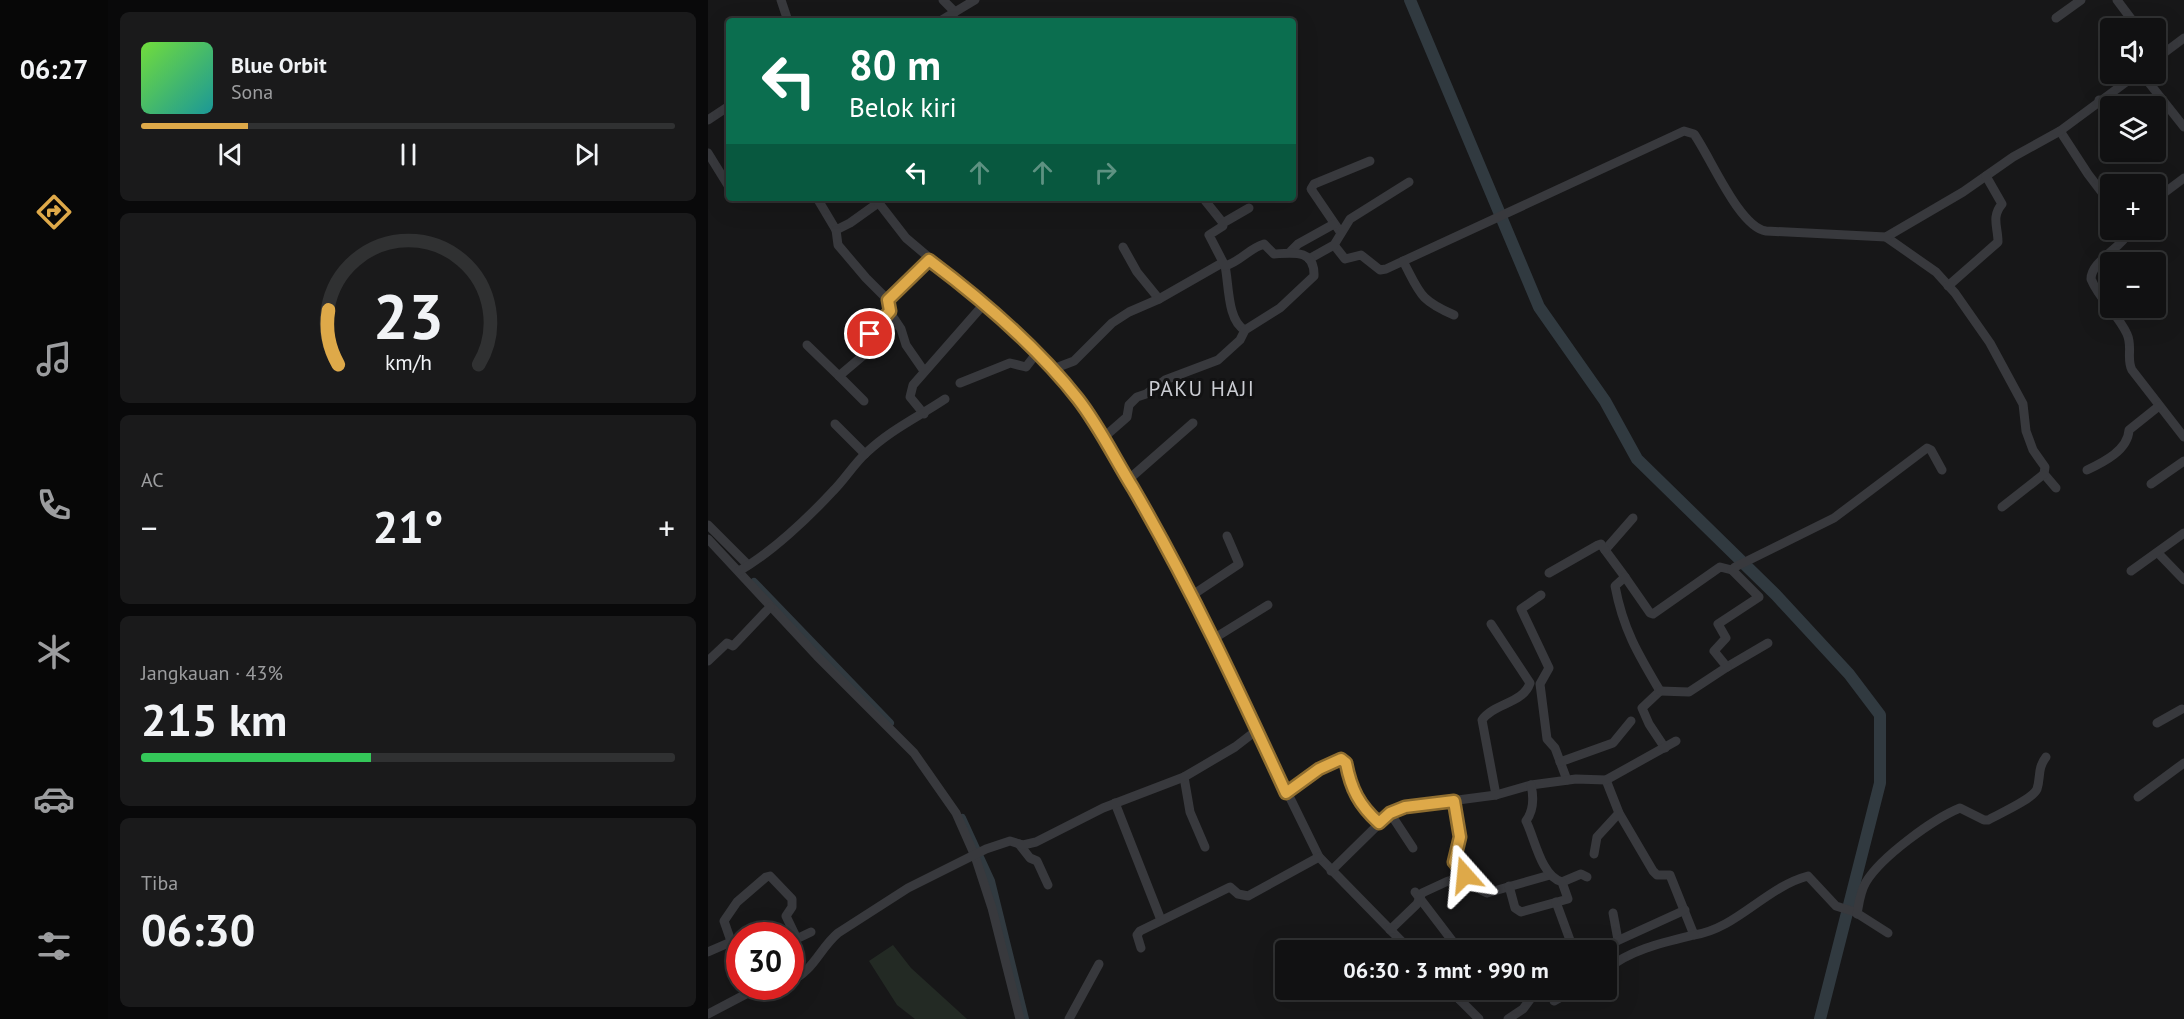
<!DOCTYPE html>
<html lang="id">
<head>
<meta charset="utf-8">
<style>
  body { margin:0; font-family:"PT Sans",sans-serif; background:#1a1a1b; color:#f1f3f6; height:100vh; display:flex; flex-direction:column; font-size:22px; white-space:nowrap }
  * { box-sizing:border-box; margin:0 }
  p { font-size:20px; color:#9c9d9f }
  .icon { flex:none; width:33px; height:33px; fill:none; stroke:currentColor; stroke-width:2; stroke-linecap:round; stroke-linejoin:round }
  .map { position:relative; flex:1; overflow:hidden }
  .sheet { display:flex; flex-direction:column; gap:12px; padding:12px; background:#09090a; width:600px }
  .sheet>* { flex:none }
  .guide { position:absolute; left:18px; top:18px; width:570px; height:183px; border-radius:6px; box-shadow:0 6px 24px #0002,0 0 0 2px #303132; background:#0b6e4f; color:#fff; overflow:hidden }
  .fabs { position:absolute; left:1392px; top:18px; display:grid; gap:12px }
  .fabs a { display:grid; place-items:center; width:66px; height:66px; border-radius:6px; background:#111112; box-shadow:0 6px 24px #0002,0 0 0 2px #303132; font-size:30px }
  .speed { position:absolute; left:18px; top:922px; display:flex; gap:12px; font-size:30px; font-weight:700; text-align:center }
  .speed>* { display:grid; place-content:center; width:78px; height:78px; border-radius:50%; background:#111112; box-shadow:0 6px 24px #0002,0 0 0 2px #303132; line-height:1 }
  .speed .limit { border:9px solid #d22; background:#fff; color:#111 }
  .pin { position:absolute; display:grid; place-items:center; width:51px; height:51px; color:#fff; margin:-26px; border:3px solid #fff; border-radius:50%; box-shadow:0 2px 6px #0007 }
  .me { position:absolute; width:66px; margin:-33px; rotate:342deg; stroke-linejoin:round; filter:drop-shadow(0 0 4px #0008) }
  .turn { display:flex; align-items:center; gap:21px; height:126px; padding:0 24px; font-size:27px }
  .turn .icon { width:78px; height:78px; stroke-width:2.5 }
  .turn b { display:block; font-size:42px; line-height:51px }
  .lanes { display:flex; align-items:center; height:57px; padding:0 24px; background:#0003; justify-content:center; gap:30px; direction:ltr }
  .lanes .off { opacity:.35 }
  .big { font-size:45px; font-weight:800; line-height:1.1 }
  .sheet .tile { flex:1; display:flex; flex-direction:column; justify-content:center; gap:9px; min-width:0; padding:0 21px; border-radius:9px; background:#1a1a1b }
  .sheet .dial { align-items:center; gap:0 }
  .dial svg { height:156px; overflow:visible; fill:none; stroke:#303132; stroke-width:7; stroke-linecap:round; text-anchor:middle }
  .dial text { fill:#f1f3f6; stroke:none }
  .song { display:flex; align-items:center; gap:18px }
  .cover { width:72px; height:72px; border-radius:9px; background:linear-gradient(135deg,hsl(100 70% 55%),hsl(180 70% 35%)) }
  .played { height:6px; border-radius:3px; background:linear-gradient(90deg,#dea949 20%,#303132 20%) }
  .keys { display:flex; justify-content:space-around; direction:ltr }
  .heat { display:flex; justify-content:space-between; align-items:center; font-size:33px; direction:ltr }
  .charge { height:9px; border-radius:4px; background:linear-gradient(90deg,#34c759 43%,#303132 0) }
  .trip { position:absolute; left:567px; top:940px; width:342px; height:60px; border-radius:6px; background:#111112; box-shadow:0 6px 24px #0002,0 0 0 2px #303132; font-weight:800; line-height:60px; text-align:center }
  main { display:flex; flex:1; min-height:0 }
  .tab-bar { display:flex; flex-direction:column; width:108px; justify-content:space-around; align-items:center; background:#070707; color:#9c9d9f }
  .tab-bar .icon { width:42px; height:42px }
  .tab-bar .current { color:#dea949 }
  .tab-bar b { font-size:27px; color:#f1f3f6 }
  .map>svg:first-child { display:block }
  .green { fill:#232a24 }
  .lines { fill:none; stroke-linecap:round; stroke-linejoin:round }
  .canal { stroke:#313a40; stroke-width:8 }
  .river { stroke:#313a40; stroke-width:12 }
  .minor { stroke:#38393d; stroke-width:9 }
  .route-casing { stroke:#906e2f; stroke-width:15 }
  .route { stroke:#dea949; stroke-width:10 }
  .labels { text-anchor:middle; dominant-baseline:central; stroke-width:6; stroke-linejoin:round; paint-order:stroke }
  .quarter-label { font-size:21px; letter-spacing:1.5px; fill:#cbcdd3; stroke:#121213 }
</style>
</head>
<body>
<main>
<nav class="tab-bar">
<b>06:27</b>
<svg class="icon current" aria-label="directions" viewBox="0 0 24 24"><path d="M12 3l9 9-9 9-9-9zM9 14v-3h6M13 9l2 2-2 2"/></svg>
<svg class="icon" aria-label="music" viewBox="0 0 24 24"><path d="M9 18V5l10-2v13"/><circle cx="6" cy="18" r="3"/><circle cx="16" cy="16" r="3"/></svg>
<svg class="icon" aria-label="phone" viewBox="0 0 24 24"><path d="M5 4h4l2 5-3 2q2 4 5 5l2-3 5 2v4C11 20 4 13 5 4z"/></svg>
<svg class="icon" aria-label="climate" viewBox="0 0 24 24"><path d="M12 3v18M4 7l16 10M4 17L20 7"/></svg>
<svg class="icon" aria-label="car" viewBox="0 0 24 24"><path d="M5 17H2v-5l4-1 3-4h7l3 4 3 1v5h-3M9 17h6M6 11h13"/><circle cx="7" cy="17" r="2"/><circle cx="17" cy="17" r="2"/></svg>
<svg class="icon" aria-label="filters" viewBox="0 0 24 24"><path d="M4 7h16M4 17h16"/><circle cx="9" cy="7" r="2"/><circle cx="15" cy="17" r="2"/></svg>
</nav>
<section class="sheet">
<div class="tile">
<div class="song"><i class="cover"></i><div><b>Blue Orbit</b><p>Sona</p></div></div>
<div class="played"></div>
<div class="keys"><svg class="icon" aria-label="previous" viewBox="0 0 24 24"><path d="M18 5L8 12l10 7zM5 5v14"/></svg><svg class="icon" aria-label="pause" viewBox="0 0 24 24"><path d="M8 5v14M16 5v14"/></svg><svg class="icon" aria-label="next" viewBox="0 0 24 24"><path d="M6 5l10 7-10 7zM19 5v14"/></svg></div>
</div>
<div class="tile dial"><svg viewBox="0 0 100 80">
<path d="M14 69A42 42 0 1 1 86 69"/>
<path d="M14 69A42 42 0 0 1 9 41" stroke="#dea949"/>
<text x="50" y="56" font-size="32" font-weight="700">23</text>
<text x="50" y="72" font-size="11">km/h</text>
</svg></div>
<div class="tile"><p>AC</p>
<div class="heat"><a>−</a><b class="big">21°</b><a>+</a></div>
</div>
<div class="tile"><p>Jangkauan · 43%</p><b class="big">215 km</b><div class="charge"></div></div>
<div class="tile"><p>Tiba</p><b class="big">06:30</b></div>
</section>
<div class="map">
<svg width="1476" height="1019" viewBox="0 0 1476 1019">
  <rect width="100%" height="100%" fill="#171718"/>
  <!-- green -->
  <path class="green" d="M185 945 203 968 259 1019H207L189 1005 161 961Z"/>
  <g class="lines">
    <!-- canal -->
    <g class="canal">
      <path d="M46 582 182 723"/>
      <path d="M254 818 283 881 317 1019"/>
    </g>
    <!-- river -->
    <path class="river" d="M702 0 831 307 897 401 929 459 1068 595 1141 674 1172 715V783L1112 1019"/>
    <!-- minor -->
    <g class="minor">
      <path d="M73 0 80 21"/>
      <path d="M235 0 247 12"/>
      <path d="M1409 0 1424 20"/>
      <path d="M1348 18 1373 0"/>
      <path d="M232 21 267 0"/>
      <path d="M1448 59 1476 38"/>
      <path d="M1434 74 1476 127"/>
      <path d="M1391 100 1402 114"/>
      <path d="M0 120 21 106"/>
      <path d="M1352 131 1380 174 1402 203"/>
      <path d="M0 153 21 187"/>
      <path d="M109 198 128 230 142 223 170 203"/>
      <path d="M167 198 198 238 276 304 345 369 372 401 458 545 611 857 703 951"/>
      <path d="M495 198 515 223"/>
      <path d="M1448 199 1476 178"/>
      <path d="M128 230 130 245 158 278 180 300 181 311 193 329 198 345 216 371"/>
      <path d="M1419 230 1420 234C1411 249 1383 262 1383 279 1391 299 1410 314 1419 334 1425 347 1418 359 1424 370L1476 437"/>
      <path d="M633 233 603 189 606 184 662 161"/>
      <path d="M1178 237 1228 272 1247 293 1282 343 1315 404 1318 431 1325 450 1337 467 1336 474 1348 488"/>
      <path d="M626 245 637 259 653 255 672 270 678 269 976 131 986 134C1002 156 1031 227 1058 231L1178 237 1255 192 1305 157 1352 131 1429 74"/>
      <path d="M415 247 429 272 451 299"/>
      <path d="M583 251 590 244 626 224"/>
      <path d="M601 259 626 245 642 219 701 182"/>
      <path d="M695 261C712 293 711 300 746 315"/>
      <path d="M517 266C521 283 519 321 537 330"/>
      <path d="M1240 286 1290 242C1290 227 1283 217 1294 204L1278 176"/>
      <path d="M180 300 221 259"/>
      <path d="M99 345 131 376"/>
      <path d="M345 369 366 361 404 323 421 312 451 299 514 263"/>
      <path d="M252 383 302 363 318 367 328 354"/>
      <path d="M156 401 131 376 164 348 160 335 181 311"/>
      <path d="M216 414 202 397 205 385 276 304"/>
      <path d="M127 424 157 454"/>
      <path d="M395 438 419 417 421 405 429 397 438 394 457 380 510 360 532 340 537 330 572 308 606 276C607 248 583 253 566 254L556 244C540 249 532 262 517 266L501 235 515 226V223L541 208"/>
      <path d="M1379 470C1396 462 1420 450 1421 430L1451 406"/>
      <path d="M420 480 485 423"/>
      <path d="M1443 484 1476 461"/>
      <path d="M1294 507 1336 474"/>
      <path d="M925 518 897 550 917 577 907 586C915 629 930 654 952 691L934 708 941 724 957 748"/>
      <path d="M0 525 40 565"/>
      <path d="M0 539 109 656 206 753 248 813 267 856 284 908 312 1019"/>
      <path d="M1450 553 1476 580"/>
      <path d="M31 571C63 553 100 518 125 491 137 479 146 464 158 453 182 430 210 417 237 399"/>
      <path d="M1423 571 1476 533"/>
      <path d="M841 573 890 545 893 544 897 550"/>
      <path d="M917 577 942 613 945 614 1012 567 1024 570"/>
      <path d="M833 595 813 609 841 668 832 684 839 739 847 748 859 780"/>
      <path d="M483 596 531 564 519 536"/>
      <path d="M783 624 822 683C815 704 786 703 774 720L788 795"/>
      <path d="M505 639 560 605"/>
      <path d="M0 661 19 643 25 646 62 607"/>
      <path d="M1019 667 1060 643"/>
      <path d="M952 691 981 692 1019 667 1006 651 1018 638 1010 624 1051 597 1024 570 1027 567 1126 518 1219 448 1223 450 1234 470"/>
      <path d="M1449 723 1474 709"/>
      <path d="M852 762 905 743 923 721"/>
      <path d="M476 777 482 812 497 847"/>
      <path d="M898 780 911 813 945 871 949 875H962L986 935C1028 929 1058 887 1100 876L1128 906 1147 912 1180 933"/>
      <path d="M578 793 611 769 633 759 638 763C643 790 651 804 671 823"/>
      <path d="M1430 797 1476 763"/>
      <path d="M746 801 752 837 747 865 769 888 779 893 842 875"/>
      <path d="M407 803 453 920"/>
      <path d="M682 813 705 848"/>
      <path d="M311 844 322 858 329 861 340 885"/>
      <path d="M886 854 889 837 911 813"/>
      <path d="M623 871 682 813 697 807 788 795 823 785 868 779 898 780 968 741"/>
      <path d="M854 882 873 874 879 877"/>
      <path d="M801 886 807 908 813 912 860 899 854 882C833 876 827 839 818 821 826 810 826 798 823 785"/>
      <path d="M707 892 752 951"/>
      <path d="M848 902 866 951"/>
      <path d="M905 913 910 940"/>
      <path d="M1149 914C1151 903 1152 892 1158 882 1173 857 1225 819 1252 808L1276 820H1280C1291 814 1325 799 1329 789 1333 777 1329 769 1338 757"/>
      <path d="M682 930 709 904 714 893 740 881 750 883 757 875"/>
      <path d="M38 936 47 932 56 936"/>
      <path d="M82 942 103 932"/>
      <path d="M433 948 429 935 432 931 522 887 530 894 540 896 611 857"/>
      <path d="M887 951 977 910"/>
      <path d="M0 952 32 938"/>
      <path d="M32 967 16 921 29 902 58 877 62 876 84 899V907L78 916 89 939"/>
      <path d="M898 970C921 950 957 942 986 935"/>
      <path d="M82 981C105 972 112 948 130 933L200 888 278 849 302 841 315 845 328 842 395 808 476 777 527 747 549 730"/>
      <path d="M742 990 771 1019"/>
      <path d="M751 999 763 990"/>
      <path d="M846 1001 866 990"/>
      <path d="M0 1014 40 993 59 987"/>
      <path d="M361 1019 391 964"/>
      <path d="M800 1019 815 1009 829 990"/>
    </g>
  </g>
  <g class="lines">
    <!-- route casing -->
    <g class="route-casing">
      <path id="route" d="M162 334 182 311 180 300 221 260C273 299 330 348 370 399 391 426 407 459 425 488 482 586 530 689 578 793L611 769 633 759 638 763C643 789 651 805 671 823L682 813 697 807 746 801 752 837 746 862 757 875"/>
    </g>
    <!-- route -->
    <use href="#route" class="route"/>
  </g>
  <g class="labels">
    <!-- quarter labels -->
    <g class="quarter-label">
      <text x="494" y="388">PAKU HAJI</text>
    </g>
  </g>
</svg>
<div class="fabs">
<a><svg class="icon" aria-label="sound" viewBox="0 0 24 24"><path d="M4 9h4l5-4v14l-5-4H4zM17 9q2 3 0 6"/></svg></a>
<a><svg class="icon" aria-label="layers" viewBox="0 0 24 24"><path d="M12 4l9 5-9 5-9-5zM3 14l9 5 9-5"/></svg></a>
<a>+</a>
<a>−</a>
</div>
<div class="speed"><div class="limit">30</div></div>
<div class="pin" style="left:162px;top:334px;background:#d93025"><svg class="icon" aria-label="arrive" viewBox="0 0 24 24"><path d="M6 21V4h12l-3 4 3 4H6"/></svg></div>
<svg class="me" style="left:757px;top:875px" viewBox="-20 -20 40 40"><path d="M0-17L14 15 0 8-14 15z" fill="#dea949" stroke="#fff" stroke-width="4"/></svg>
<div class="trip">06:30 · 3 mnt · 990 m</div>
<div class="guide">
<div class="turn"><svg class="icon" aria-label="left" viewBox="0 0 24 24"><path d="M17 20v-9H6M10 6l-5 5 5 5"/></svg><div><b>80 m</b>Belok kiri</div></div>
<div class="lanes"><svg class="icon" aria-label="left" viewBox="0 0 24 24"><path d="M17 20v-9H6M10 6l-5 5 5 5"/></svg><svg class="icon off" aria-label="ahead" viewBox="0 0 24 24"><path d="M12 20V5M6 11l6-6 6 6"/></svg><svg class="icon off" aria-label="ahead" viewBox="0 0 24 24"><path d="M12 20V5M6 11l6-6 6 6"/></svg><svg class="icon off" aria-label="right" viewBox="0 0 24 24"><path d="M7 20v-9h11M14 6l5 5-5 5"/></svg></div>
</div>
</div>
</main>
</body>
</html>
